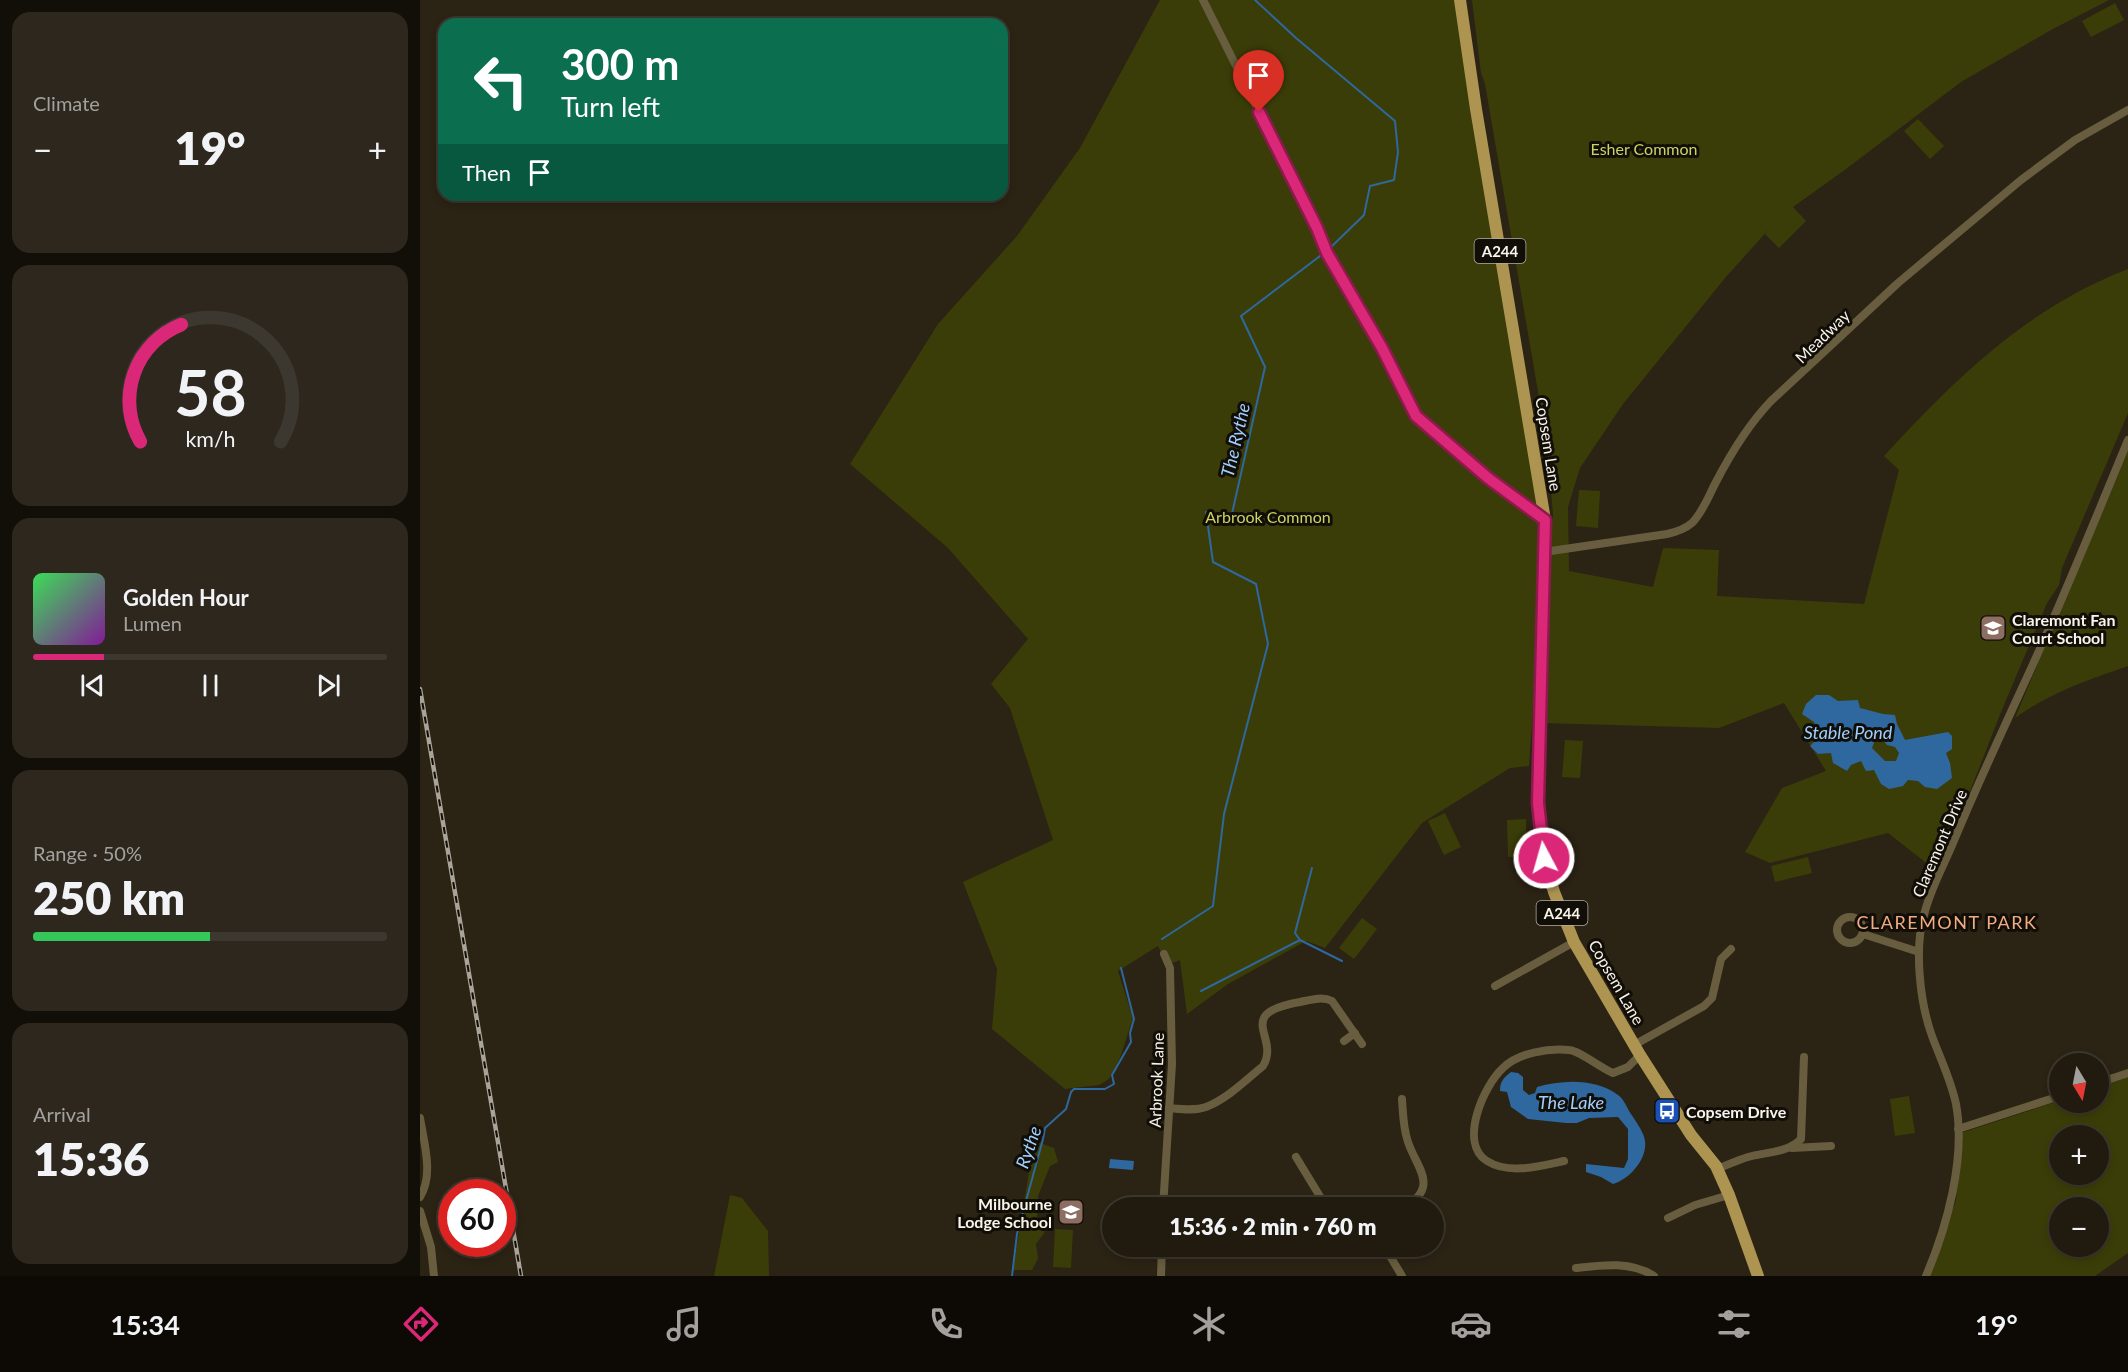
<!DOCTYPE html>
<html lang="en">
<head>
<meta charset="utf-8">
<style>
  body { margin:0; font-family:Lato,sans-serif; background:#2d271d; color:#f1f3f6; height:100vh; display:flex; flex-direction:column; font-size:22px; white-space:nowrap }
  * { box-sizing:border-box; margin:0 }
  p { font-size:20px; color:#a2a19e }
  .icon { flex:none; width:33px; height:33px; fill:none; stroke:currentColor; stroke-width:2; stroke-linecap:round; stroke-linejoin:round }
  .map { position:relative; flex:1; overflow:hidden }
  .panel { display:flex; flex-direction:column; gap:12px; padding:12px; background:#120e08; width:420px }
  .panel>* { flex:none }
  .hud { position:absolute; left:18px; top:18px; width:570px; height:183px; border-radius:18px; box-shadow:0 3px 9px #0003,0 0 0 2px #3d382f; background:#0b6e4f; color:#fff; overflow:hidden }
  .needle { width:39px; rotate:170deg }
  .tools { position:absolute; left:1629px; top:1053px; display:grid; gap:12px }
  .tools a { display:grid; place-items:center; width:60px; height:60px; border-radius:50%; background:#201a0f; box-shadow:0 3px 9px #0003,0 0 0 2px #3d382f; font-size:30px }
  .speed { position:absolute; left:18px; top:1179px; display:flex; gap:12px; font-size:30px; font-weight:700; text-align:center }
  .speed>* { display:grid; place-content:center; width:78px; height:78px; border-radius:50%; background:#201a0f; box-shadow:0 3px 9px #0003,0 0 0 2px #3d382f; line-height:1 }
  .speed .limit { border:9px solid #d22; background:#fff; color:#111 }
  .pin { position:absolute; display:grid; place-items:center; width:51px; height:51px; color:#fff; margin:-62px -26px; border-radius:50% 50% 50% 0; rotate:-45deg; box-shadow:0 0 6px #0007 }
  .pin .icon { rotate:45deg }
  .me { position:absolute; width:66px; margin:-33px; rotate:354deg; stroke-linejoin:round; filter:drop-shadow(0 0 4px #0008) }
  .turn { display:flex; align-items:center; gap:21px; height:126px; padding:0 24px; font-size:27px }
  .turn .icon { width:78px; height:78px; stroke-width:2.5 }
  .turn b { display:block; font-size:42px; line-height:51px }
  .then { display:flex; align-items:center; height:57px; padding:0 24px; background:#0003; gap:12px; font-size:22px }
  .big { font-size:45px; font-weight:800; line-height:1.1 }
  .panel .widget { flex:1; display:flex; flex-direction:column; justify-content:center; gap:9px; min-width:0; padding:0 21px; border-radius:18px; background:#2d271d }
  .panel .dial { align-items:center; gap:0 }
  .dial svg { height:156px; overflow:visible; fill:none; stroke:#3d382f; stroke-width:7; stroke-linecap:round; text-anchor:middle }
  .dial text { fill:#f1f3f6; stroke:none }
  .song { display:flex; align-items:center; gap:18px }
  .cover { width:72px; height:72px; border-radius:9px; background:linear-gradient(135deg,hsl(130 70% 55%),hsl(290 70% 35%)) }
  .played { height:6px; border-radius:3px; background:linear-gradient(90deg,#db2777 20%,#3d382f 20%) }
  .keys { display:flex; justify-content:space-around; direction:ltr }
  .heat { display:flex; justify-content:space-between; align-items:center; font-size:33px; direction:ltr }
  .charge { height:9px; border-radius:4px; background:linear-gradient(90deg,#34c759 50%,#3d382f 0) }
  .trip { position:absolute; left:682px; top:1197px; width:342px; height:60px; border-radius:30px; background:#201a0f; box-shadow:0 3px 9px #0003,0 0 0 2px #3d382f; font-weight:800; line-height:60px; text-align:center }
  .tab-bar { display:flex; height:96px; justify-content:space-around; align-items:center; background:#0d0a06; color:#a2a19e }
  .tab-bar .icon { width:42px; height:42px }
  .tab-bar .selected { color:#db2777 }
  .tab-bar b { font-size:27px; color:#f1f3f6 }
  main { display:flex; flex:1; min-height:0 }
  .map>svg:first-child { display:block }
  .green { fill:#3b3d08; fill-rule:evenodd }
  .water { fill:#2e689f; fill-rule:evenodd }
  .lines { fill:none; stroke-linecap:round; stroke-linejoin:round }
  .stream { stroke:#2e689f; stroke-width:2 }
  .street { stroke:#685d3e; stroke-width:8 }
  .primary { stroke:#ad9451; stroke-width:12 }
  .rail-casing { stroke:#aaa498; stroke-width:4.5 }
  .rail { stroke:#110d07; stroke-width:2; stroke-dasharray:7; stroke-linecap:butt }
  .route-casing { stroke:#8e194d; stroke-width:15 }
  .route { stroke:#db2777; stroke-width:10 }
  .labels { text-anchor:middle; dominant-baseline:central; stroke-width:6; stroke-linejoin:round; paint-order:stroke }
  .shield { fill:#110d07; stroke:#b3afa6; stroke-width:1.5 }
  .shield-label { font-size:15px; font-weight:bold; fill:#f9f4ea }
  .park-label { font-size:16px; fill:#cdd362; stroke:#110d07 }
  .street-label { font-size:16px; fill:#f9f4ea; stroke:#110d07 }
  .poi-label { font-size:16px; font-weight:bold; fill:#f9f4ea; stroke:#110d07; text-anchor:start }
  .water-label { font-size:18px; font-style:italic; fill:#a0cefe; stroke:#110d07 }
  .neighbourhood-label { font-size:18px; letter-spacing:1.5px; fill:#f2ac82; stroke:#110d07 }
</style>
</head>
<body>
<main>
<section class="panel">
<div class="widget"><p>Climate</p>
<div class="heat"><a>−</a><b class="big">19°</b><a>+</a></div>
</div>
<div class="widget dial"><svg viewBox="0 0 100 80">
<path d="M14 69A42 42 0 1 1 86 69"/>
<path d="M14 69A42 42 0 0 1 35 9" stroke="#db2777"/>
<text x="50" y="56" font-size="32" font-weight="700">58</text>
<text x="50" y="72" font-size="11">km/h</text>
</svg></div>
<div class="widget">
<div class="song"><i class="cover"></i><div><b>Golden Hour</b><p>Lumen</p></div></div>
<div class="played"></div>
<div class="keys"><svg class="icon" aria-label="previous" viewBox="0 0 24 24"><path d="M18 5L8 12l10 7zM5 5v14"/></svg><svg class="icon" aria-label="pause" viewBox="0 0 24 24"><path d="M8 5v14M16 5v14"/></svg><svg class="icon" aria-label="next" viewBox="0 0 24 24"><path d="M6 5l10 7-10 7zM19 5v14"/></svg></div>
</div>
<div class="widget"><p>Range · 50%</p><b class="big">250 km</b><div class="charge"></div></div>
<div class="widget"><p>Arrival</p><b class="big">15:36</b></div>
</section>
<div class="map">
<svg width="1708" height="1276" viewBox="0 0 1708 1276">
  <rect width="100%" height="100%" fill="#2b2314"/>
  <!-- green -->
  <g class="green">
    <path d="M740 0H1036L1116 488 1122 582 1109 766 1090 768 1002 823 905 948 886 941 808 984 767 1014 760 960 747 965 738 946 698 971 713 1018 700 1058 689 1079 679 1085 645 1089 572 1029 577 969 543 882 633 840 590 708 571 684 608 639 528 548 430 464 518 324 597 236 660 148Z"/>
    <path d="M1052 0H1689L1631 30 1541 82 1426 169 1373 207 1386 221 1359 248 1345 234 1350 228 1305 278 1203 404 1160 468 1148 507 1149 571 1233 587 1243 548 1299 550 1297 596 1444 604 1479 470 1464 456C1536 378 1607 308 1708 269V413L1642 568 1639 585 1627 603 1581 712 1552 786 1514 869 1468 833 1350 863 1325 852 1362 788 1406 771 1364 703 1299 728 1124 723 1128 570 1133 514 1126 438 1065 84 1061 73Z"/>
    <path d="M1695 3 1704 20 1671 37 1662 21Z"/>
    <path d="M1498 119 1524 146 1510 159 1484 131Z"/>
    <path d="M1708 450V666C1668 680 1629 693 1595 718Z"/>
    <path d="M1159 490 1180 491 1178 528 1156 526Z"/>
    <path d="M1145 740 1163 741 1160 778 1142 777Z"/>
    <path d="M1025 813 1041 847 1024 855 1008 821Z"/>
    <path d="M1106 819 1107 856 1088 857 1087 820Z"/>
    <path d="M1388 857 1392 873 1355 882 1351 866Z"/>
    <path d="M942 918 957 929 934 959 919 948Z"/>
    <path d="M1708 1077V1253L1675 1276H1510L1536 1200 1541 1133 1639 1101 1640 1102H1678L1679 1087ZM1640 1136H1678V1174H1640ZM1640 1208H1678V1246H1640Z"/>
    <path d="M1489 1096 1495 1133 1475 1136 1470 1099Z"/>
    <path d="M614 1141 634 1148 638 1162 630 1166 618 1196 617 1221 625 1232 616 1244 618 1258 612 1270H593Z"/>
    <path d="M310 1195 322 1198 348 1231 349 1276H294Z"/>
    <path d="M635 1229 653 1230 651 1268 633 1267Z"/>
  </g>
  <!-- water -->
  <g class="water">
    <path d="M1396 695H1409L1418 701 1438 700 1440 708 1463 714 1475 715 1477 724 1485 740 1528 732 1532 736V749L1526 753 1530 763 1532 778 1517 789 1505 787 1498 781 1488 780 1483 786 1469 789 1461 784 1454 770 1446 771 1441 761 1431 765 1427 771 1413 763 1411 753 1398 754 1390 746 1401 735 1394 722 1382 714 1386 704ZM1455 740H1463L1467 745 1475 747 1479 753 1476 761H1465L1452 748Z"/>
    <path d="M1091 1072 1098 1073 1103 1077V1090L1109 1095 1115 1093 1117 1087C1142 1080 1175 1078 1198 1095 1204 1099 1207 1108 1211 1114 1215 1120 1220 1127 1223 1134 1232 1154 1212 1178 1193 1184L1181 1177 1166 1172V1164L1204 1168 1208 1159V1129L1198 1117 1169 1118 1157 1123H1146L1108 1119 1091 1107 1087 1092 1080 1091C1080 1082 1083 1078 1091 1072Z"/>
    <path d="M690 1159 714 1161 713 1170 689 1168Z"/>
  </g>
  <g class="lines">
    <!-- stream -->
    <g class="stream">
      <path d="M835 0 876 38 975 121 978 152 974 180 950 186 944 215 909 249"/>
      <path d="M892 868 875 933 880 940 922 961"/>
      <path d="M742 939 793 906 804 814 848 644 836 584 793 562 786 512 811 518 845 367 821 316 904 253"/>
      <path d="M781 991 880 940"/>
      <path d="M592 1276 597 1234 623 1139 625 1128 646 1109 651 1092 654 1089H685L694 1084 692 1075 711 1042 710 1033 714 1019 701 968"/>
    </g>
    <!-- street -->
    <g class="street">
      <path d="M783 0 885 203 907 253 962 348 996 415 1068 478 1125 520"/>
      <path d="M1124 552 1247 534C1256 532 1265 529 1272 523 1283 512 1289 495 1296 482 1311 453 1328 425 1351 401L1478 283 1601 180 1655 140 1708 110"/>
      <circle cx="1430" cy="930" r="13"/>
      <path d="M1443 934 1499 952"/>
      <path d="M1075 986 1154 942"/>
      <path d="M924 1041 935 1033"/>
      <path d="M1214 1045 1284 1006 1292 998 1301 959 1311 949"/>
      <path d="M1678 1083 1708 1073"/>
      <path d="M982 1099C983 1113 983 1128 988 1142 997 1169 1020 1186 984 1208"/>
      <path d="M749 1108C761 1109 775 1111 786 1107 807 1099 826 1080 843 1066 861 1037 812 1014 880 1002 890 1000 902 996 912 1001L942 1044"/>
      <path d="M0 1118C4 1143 14 1175 0 1197"/>
      <path d="M1538 1129 1640 1096"/>
      <path d="M1372 1148 1411 1146"/>
      <path d="M876 1157 907 1208"/>
      <path d="M1144 1161C1121 1166 1089 1175 1067 1161 1038 1143 1064 1085 1083 1068 1098 1053 1128 1048 1149 1050 1158 1050 1181 1068 1193 1073L1208 1067 1220 1055"/>
      <path d="M1297 1169C1307 1165 1318 1160 1328 1157 1345 1152 1368 1153 1381 1139L1384 1057"/>
      <path d="M743 1208 752 1064 750 968 744 954"/>
      <path d="M797 1208 801 1201"/>
      <path d="M0 1211 11 1247 14 1276"/>
      <path d="M1248 1218 1275 1205 1309 1195"/>
      <path d="M964 1246 982 1276"/>
      <path d="M1156 1268C1182 1265 1211 1261 1234 1276"/>
      <path d="M741 1276 742 1246"/>
      <path d="M1506 1276C1527 1227 1546 1158 1536 1104 1531 1080 1520 1058 1512 1036 1500 1003 1494 949 1504 915 1510 890 1523 867 1533 843 1555 790 1579 738 1603 686 1641 605 1674 522 1708 440"/>
    </g>
    <!-- primary -->
    <path class="primary" d="M1040 0 1056 109 1125 520 1118 803 1124 858 1134 892 1154 942 1220 1055 1271 1135 1296 1166 1309 1195 1338 1276"/>
    <!-- rail casing -->
    <g class="rail-casing">
      <path id="rail" d="M0 689 101 1276"/>
    </g>
    <!-- rail -->
    <use href="#rail" class="rail"/>
  </g>
  <g class="lines">
    <!-- route casing -->
    <g class="route-casing">
      <path id="route" d="M839 112 897 228 907 253 962 348 996 416 1068 478 1125 520 1118 803 1124 858"/>
    </g>
    <!-- route -->
    <use href="#route" class="route"/>
  </g>
  <!-- icons -->
  <defs>
    <g id="school-square" transform="scale(1.35)"><rect x="-9" y="-9" width="18" height="18" rx="4" fill="#8d6e63" stroke="#110d07"/><path d="M0-5L7-2L0 1L-7-2ZM-4 1L0 2.5L4 1V4Q0 6-4 4Z" fill="#fff"/></g>
    <g id="bus-square" transform="scale(1.35)"><rect x="-9" y="-9" width="18" height="18" rx="4" fill="#1a4fb4" stroke="#110d07"/><path d="M-5-6H5V4H4V6H2V4H-2V6H-4V4H-5ZM-3.5-4V0h7V-4ZM-3.5 1.2v1.5H-2V1.2ZM2 1.2v1.5H3.5V1.2Z" fill="#fff"/></g>
  </defs>
  <g fill-rule="evenodd">
    <use href="#school-square" x="1573" y="628"/>
    <use href="#bus-square" x="1247" y="1111"/>
    <use href="#school-square" x="651" y="1212"/>
  </g>
  <g class="labels">
    <!-- shield labels -->
    <g class="shield">
      <rect x="1054.5" y="239" width="51" height="24" rx="4.5"/>
      <rect x="1116.5" y="901" width="51" height="24" rx="4.5"/>
    </g>
    <g class="shield-label">
      <text x="1080" y="251">A244</text>
      <text x="1142" y="913">A244</text>
    </g>
    <!-- park labels -->
    <g class="park-label">
      <text x="1224" y="148">Esher Common</text>
      <text x="848" y="516">Arbrook Common</text>
    </g>
    <!-- street labels -->
    <g class="street-label">
      <text transform="translate(1402 336) rotate(-44)">Meadway</text>
      <text transform="translate(1129 444) rotate(81)">Copsem Lane</text>
      <text transform="translate(1519 843) rotate(-67)">Claremont Drive</text>
      <text transform="translate(1197 982) rotate(60)">Copsem Lane</text>
      <text transform="translate(736 1080) rotate(-88)">Arbrook Lane</text>
    </g>
    <!-- poi labels -->
    <g class="poi-label">
      <text x="1592" y="619">Claremont Fan<tspan x="1592" dy="18">Court School</tspan></text>
      <text x="1266" y="1111">Copsem Drive</text>
      <text x="632" y="1203" text-anchor="end">Milbourne<tspan x="632" dy="18">Lodge School</tspan></text>
    </g>
    <!-- water labels -->
    <g class="water-label">
      <text transform="translate(815 440) rotate(-77)">The Rythe</text>
      <text x="1428" y="732">Stable Pond</text>
      <text x="1151" y="1102">The Lake</text>
      <text transform="translate(608 1147) rotate(-71)">Rythe</text>
    </g>
    <!-- neighbourhood labels -->
    <g class="neighbourhood-label">
      <text x="1527" y="922">CLAREMONT PARK</text>
    </g>
  </g>
</svg>
<div class="tools">
<a><svg class="needle" viewBox="-14 -14 28 28"><path d="M0-13l5 13h-10z" fill="#e53935"/><path d="M0 13l5-13h-10z" fill="#a2a19e"/></svg></a>
<a>+</a>
<a>−</a>
</div>
<div class="speed"><div class="limit">60</div></div>
<div class="pin" style="left:839px;top:112px;background:#d93025"><svg class="icon" aria-label="arrive" viewBox="0 0 24 24"><path d="M6 21V4h12l-3 4 3 4H6"/></svg></div>
<svg class="me" style="left:1124px;top:858px" viewBox="-20 -20 40 40"><circle r="17" fill="#db2777" stroke="#fff" stroke-width="3"/><path d="M0-11L8 9 0 5-8 9z" fill="#fff"/></svg>
<div class="trip">15:36 · 2 min · 760 m</div>
<div class="hud">
<div class="turn"><svg class="icon" aria-label="left" viewBox="0 0 24 24"><path d="M17 20v-9H6M10 6l-5 5 5 5"/></svg><div><b>300 m</b>Turn left</div></div>
<div class="then">Then<svg class="icon" aria-label="arrive" viewBox="0 0 24 24"><path d="M6 21V4h12l-3 4 3 4H6"/></svg></div>
</div>
</div>
</main>
<nav class="tab-bar">
<b>15:34</b>
<svg class="icon selected" aria-label="directions" viewBox="0 0 24 24"><path d="M12 3l9 9-9 9-9-9zM9 14v-3h6M13 9l2 2-2 2"/></svg>
<svg class="icon" aria-label="music" viewBox="0 0 24 24"><path d="M9 18V5l10-2v13"/><circle cx="6" cy="18" r="3"/><circle cx="16" cy="16" r="3"/></svg>
<svg class="icon" aria-label="phone" viewBox="0 0 24 24"><path d="M5 4h4l2 5-3 2q2 4 5 5l2-3 5 2v4C11 20 4 13 5 4z"/></svg>
<svg class="icon" aria-label="climate" viewBox="0 0 24 24"><path d="M12 3v18M4 7l16 10M4 17L20 7"/></svg>
<svg class="icon" aria-label="car" viewBox="0 0 24 24"><path d="M5 17H2v-5l4-1 3-4h7l3 4 3 1v5h-3M9 17h6M6 11h13"/><circle cx="7" cy="17" r="2"/><circle cx="17" cy="17" r="2"/></svg>
<svg class="icon" aria-label="filters" viewBox="0 0 24 24"><path d="M4 7h16M4 17h16"/><circle cx="9" cy="7" r="2"/><circle cx="15" cy="17" r="2"/></svg>
<b>19°</b>
</nav>
</body>
</html>
